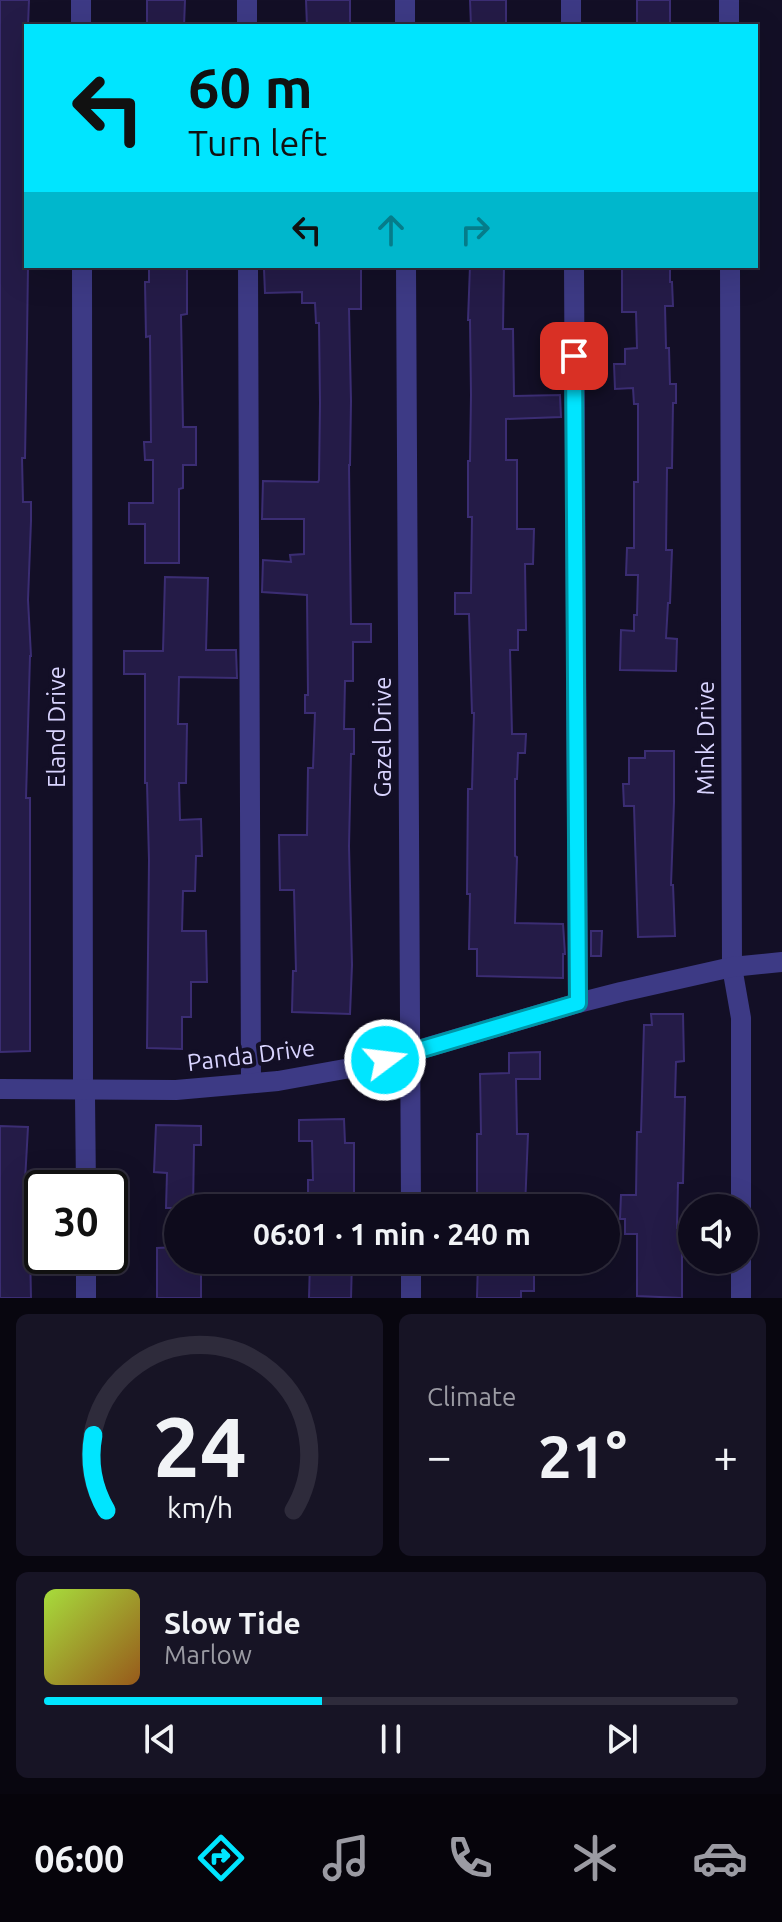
<!DOCTYPE html>
<html lang="en">
<head>
<meta charset="utf-8">
<style>
  body { margin:0; font-family:Ubuntu,sans-serif; background:#171425; color:#f1f3f6; height:100vh; display:flex; flex-direction:column; font-size:30px; white-space:nowrap }
  * { box-sizing:border-box; margin:0 }
  p { font-size:26px; color:#9b9ba3 }
  .icon { flex:none; width:44px; height:44px; fill:none; stroke:currentColor; stroke-width:2; stroke-linecap:round; stroke-linejoin:round }
  .map { position:relative; height:1298px; overflow:hidden }
  .sheet { display:flex; flex-direction:column; gap:16px; padding:16px; background:#08060f; flex:1 }
  .sheet>* { flex:none }
  .guide { position:absolute; left:24px; top:24px; width:734px; height:244px; border-radius:0px; box-shadow:0 8px 32px #0002,0 0 0 2px #2e2b3b; background:#00e5ff; color:#111; overflow:hidden }
  .buttons { position:absolute; left:678px; top:1194px; display:grid; gap:16px }
  .buttons a { display:grid; place-items:center; width:80px; height:80px; border-radius:50%; background:#0e0b1c; box-shadow:0 8px 32px #0002,0 0 0 2px #2e2b3b; font-size:40px }
  .speed { position:absolute; left:24px; top:1170px; display:flex; gap:16px; font-size:40px; font-weight:700; text-align:center }
  .speed>* { display:grid; place-content:center; width:104px; height:104px; border-radius:50%; background:#0e0b1c; box-shadow:0 8px 32px #0002,0 0 0 2px #2e2b3b; line-height:1 }
  .speed .limit { border:4px solid #111; border-radius:12px; background:#fff; color:#111 }
  .pin { position:absolute; display:grid; place-items:center; width:68px; height:68px; color:#fff; margin:-34px; border-radius:16px; box-shadow:0 4px 12px #0006 }
  .me { position:absolute; width:88px; margin:-44px; rotate:75deg; stroke-linejoin:round; filter:drop-shadow(0 0 6px #0008) }
  .turn { display:flex; align-items:center; gap:28px; height:168px; padding:0 32px; font-size:36px }
  .turn .icon { width:104px; height:104px; stroke-width:2.5 }
  .turn b { display:block; font-size:56px; line-height:68px }
  .lanes { display:flex; align-items:center; height:76px; padding:0 32px; background:#0003; justify-content:center; gap:40px; direction:ltr }
  .lanes .off { opacity:.35 }
  .big { font-size:60px; font-weight:700; line-height:1.1 }
  .sheet .widget { flex:1; display:flex; flex-direction:column; justify-content:center; gap:12px; min-width:0; padding:0 28px; border-radius:12px; background:#171425 }
  .sheet .dial { align-items:center; gap:0 }
  .dial svg { height:208px; overflow:visible; fill:none; stroke:#2e2b3b; stroke-width:7; stroke-linecap:round; text-anchor:middle }
  .dial text { fill:#f1f3f6; stroke:none }
  .song { display:flex; align-items:center; gap:24px }
  .cover { width:96px; height:96px; border-radius:12px; background:linear-gradient(135deg,hsl(80 70% 55%),hsl(30 70% 35%)) }
  .played { height:8px; border-radius:4px; background:linear-gradient(90deg,#00e5ff 40%,#2e2b3b 40%) }
  .keys { display:flex; justify-content:space-around; direction:ltr }
  .heat { display:flex; justify-content:space-between; align-items:center; font-size:44px; direction:ltr }
  .sheet .tiles { flex:1; display:grid; gap:16px; grid-template-columns:1fr 1fr }
  .widget:last-child { grid-column:span 2 }
  .trip { position:absolute; left:164px; top:1194px; width:456px; height:80px; border-radius:40px; background:#0e0b1c; box-shadow:0 8px 32px #0002,0 0 0 2px #2e2b3b; font-weight:700; line-height:80px; text-align:center }
  .tabs { display:flex; height:128px; justify-content:space-around; align-items:center; background:#06040b; color:#9b9ba3 }
  .tabs .icon { width:56px; height:56px }
  .tabs .on { color:#00e5ff }
  .tabs b { font-size:36px; color:#f1f3f6 }
  .map>svg:first-child { display:block }
  .building { fill:#241b47; stroke:#3b2d73; stroke-width:2 }
  .lines { fill:none; stroke-linecap:round; stroke-linejoin:round }
  .minor { stroke:#3d3a85; stroke-width:20 }
  .route-casing { stroke:#0095a6; stroke-width:20 }
  .route { stroke:#00e5ff; stroke-width:14 }
  .labels { text-anchor:middle; dominant-baseline:central; stroke-width:8; stroke-linejoin:round; paint-order:stroke }
  .street-label { font-size:24px; fill:#d9d4ff; stroke:#130f26 }
</style>
</head>
<body>
<div class="map">
<svg width="782" height="1298" viewBox="0 0 782 1298">
  <rect width="100%" height="100%" fill="#130f26"/>
  <!-- building -->
  <g class="building">
    <path d="M0 0H29L28 26H26V118H24V156H26V266H28L27 338 25 458H22L23 502H31V521L28 600 31 656H30L26 798H30V1051L0 1052Z"/>
    <path d="M147 0H185L184 26H147Z"/>
    <path d="M306 0H350V26H307Z"/>
    <path d="M470 0H506V26H471Z"/>
    <rect x="637" y="0" width="33" height="26"/>
    <path d="M149 266H187V314L181 315 183 427H196V465H183V488L179 489V563H145V524H129V503H153V460H145L144 442H151L150 336 146 337 145 282H149Z"/>
    <path d="M470 266H504L503 329H513L514 396 560 395 561 417 506 419V460H517V529H534L533 564H525L526 630H518V650H510L512 734H526L525 753H518L517 779H515V856L517 857 515 923 563 924 565 954H563V978L477 976V949H469L470 894H467L468 789H472L474 713H472L469 614H455V593H471L472 517H468V461H470L471 395 470 320H468Z"/>
    <path d="M622 266H670V282H672L673 306H665L666 348H669L670 384H676V403H673L672 468H667L666 550H672L670 603H668L666 638 677 639 676 671 620 670 621 630 634 631V615H637L638 575H626L627 548H634V482H638V404H634L633 388 615 389 614 364H625V349L637 348 636 312H622Z"/>
    <path d="M293 268H361V309H349L351 401 350 465H349L351 624H371V642H353V681H345L344 729H354V754H351L349 846 352 965 350 1014 292 1012 293 971H296L294 890H280L279 835H307L308 768H313L315 713H305V695H308L307 595 262 592 263 560 291 562 290 555 304 554V519H262L263 481 318 482 319 480 320 403 319 323H316L315 303H302V292L265 293 264 269Z"/>
    <path d="M165 577 208 578 206 650H236L237 678 179 677 178 724H187L186 783H179L180 820 201 819 202 856H196L195 891H183L182 931H206L207 982H191V1017H182V1049L147 1048 149 860 147 783H145V674H124V651H163Z"/>
    <path d="M645 751H674V802L671 885H673L675 936 638 937 634 806H624L623 784H629V758H645Z"/>
    <path d="M591 931H602L601 956H591Z"/>
    <path d="M651 1014H683L684 1061 676 1062 675 1097H685L683 1183H678L677 1228H685V1254H682V1298L637 1296V1234H625V1219H620L621 1195H636L637 1132H641L644 1025H652Z"/>
    <path d="M540 1052V1079H516L517 1134H528L525 1208H477V1134H481L480 1074 509 1073V1053Z"/>
    <path d="M344 1119 345 1143H354V1208H308V1180H313L312 1141H299V1120Z"/>
    <path d="M156 1125 201 1126V1145H194L193 1208H166L167 1173 154 1172Z"/>
    <path d="M0 1126 28 1127 25 1181 42 1180V1200H29L31 1298H0Z"/>
    <path d="M178 1247V1260H201V1298H157V1248Z"/>
    <path d="M352 1260 351 1298H309L310 1261Z"/>
    <path d="M478 1260H522L521 1272 534 1273V1291H521V1298H477Z"/>
  </g>
  <g class="lines">
    <!-- minor -->
    <g class="minor">
      <path d="M81 0V26"/>
      <path d="M247 0V26"/>
      <path d="M405 0V26"/>
      <path d="M571 0V26"/>
      <path d="M729 0V26"/>
      <path d="M82 266 83 1089 85 1096 86 1188"/>
      <path d="M248 266 251 1083"/>
      <path d="M406 266 411 1208"/>
      <path d="M574 266 578 1003"/>
      <path d="M730 266 732 967 741 1018V1208"/>
      <path d="M0 1089 176 1090 278 1081 367 1065 578 1003 621 992 732 967 782 962"/>
      <path d="M86 1256V1298"/>
      <path d="M411 1260V1298"/>
      <path d="M741 1260V1298"/>
    </g>
  </g>
  <g class="lines">
    <!-- route casing -->
    <g class="route-casing">
      <path id="route" d="M385 1060 578 1003 574 356"/>
    </g>
    <!-- route -->
    <use href="#route" class="route"/>
  </g>
  <g class="labels">
    <!-- street labels -->
    <g class="street-label">
      <text transform="translate(56 727) rotate(-90)">Eland Drive</text>
      <text transform="translate(382 737) rotate(-90)">Gazel Drive</text>
      <text transform="translate(705 738) rotate(-90)">Mink Drive</text>
      <text transform="translate(251 1055) rotate(-7)">Panda Drive</text>
    </g>
  </g>
</svg>
<div class="buttons">
<a><svg class="icon" aria-label="sound" viewBox="0 0 24 24"><path d="M4 9h4l5-4v14l-5-4H4zM17 9q2 3 0 6"/></svg></a>
</div>
<div class="speed"><div class="limit">30</div></div>
<div class="pin" style="left:574px;top:356px;background:#d93025"><svg class="icon" aria-label="arrive" viewBox="0 0 24 24"><path d="M6 21V4h12l-3 4 3 4H6"/></svg></div>
<svg class="me" style="left:385px;top:1060px" viewBox="-20 -20 40 40"><circle r="17" fill="#00e5ff" stroke="#fff" stroke-width="3"/><path d="M0-11L8 9 0 5-8 9z" fill="#fff"/></svg>
<div class="trip">06:01 · 1 min · 240 m</div>
<div class="guide">
<div class="turn"><svg class="icon" aria-label="left" viewBox="0 0 24 24"><path d="M17 20v-9H6M10 6l-5 5 5 5"/></svg><div><b>60 m</b>Turn left</div></div>
<div class="lanes"><svg class="icon" aria-label="left" viewBox="0 0 24 24"><path d="M17 20v-9H6M10 6l-5 5 5 5"/></svg><svg class="icon off" aria-label="ahead" viewBox="0 0 24 24"><path d="M12 20V5M6 11l6-6 6 6"/></svg><svg class="icon off" aria-label="right" viewBox="0 0 24 24"><path d="M7 20v-9h11M14 6l5 5-5 5"/></svg></div>
</div>
</div>
<section class="sheet">
<div class="tiles">
<div class="widget dial"><svg viewBox="0 0 100 80">
<path d="M14 69A42 42 0 1 1 86 69"/>
<path d="M14 69A42 42 0 0 1 9 40" stroke="#00e5ff"/>
<text x="50" y="56" font-size="32" font-weight="700">24</text>
<text x="50" y="72" font-size="11">km/h</text>
</svg></div>
<div class="widget"><p>Climate</p>
<div class="heat"><a>−</a><b class="big">21°</b><a>+</a></div>
</div>
<div class="widget">
<div class="song"><i class="cover"></i><div><b>Slow Tide</b><p>Marlow</p></div></div>
<div class="played"></div>
<div class="keys"><svg class="icon" aria-label="previous" viewBox="0 0 24 24"><path d="M18 5L8 12l10 7zM5 5v14"/></svg><svg class="icon" aria-label="pause" viewBox="0 0 24 24"><path d="M8 5v14M16 5v14"/></svg><svg class="icon" aria-label="next" viewBox="0 0 24 24"><path d="M6 5l10 7-10 7zM19 5v14"/></svg></div>
</div>
</div>
</section>
<nav class="tabs">
<b>06:00</b>
<svg class="icon on" aria-label="directions" viewBox="0 0 24 24"><path d="M12 3l9 9-9 9-9-9zM9 14v-3h6M13 9l2 2-2 2"/></svg>
<svg class="icon" aria-label="music" viewBox="0 0 24 24"><path d="M9 18V5l10-2v13"/><circle cx="6" cy="18" r="3"/><circle cx="16" cy="16" r="3"/></svg>
<svg class="icon" aria-label="phone" viewBox="0 0 24 24"><path d="M5 4h4l2 5-3 2q2 4 5 5l2-3 5 2v4C11 20 4 13 5 4z"/></svg>
<svg class="icon" aria-label="climate" viewBox="0 0 24 24"><path d="M12 3v18M4 7l16 10M4 17L20 7"/></svg>
<svg class="icon" aria-label="car" viewBox="0 0 24 24"><path d="M5 17H2v-5l4-1 3-4h7l3 4 3 1v5h-3M9 17h6M6 11h13"/><circle cx="7" cy="17" r="2"/><circle cx="17" cy="17" r="2"/></svg>
</nav>
</body>
</html>
